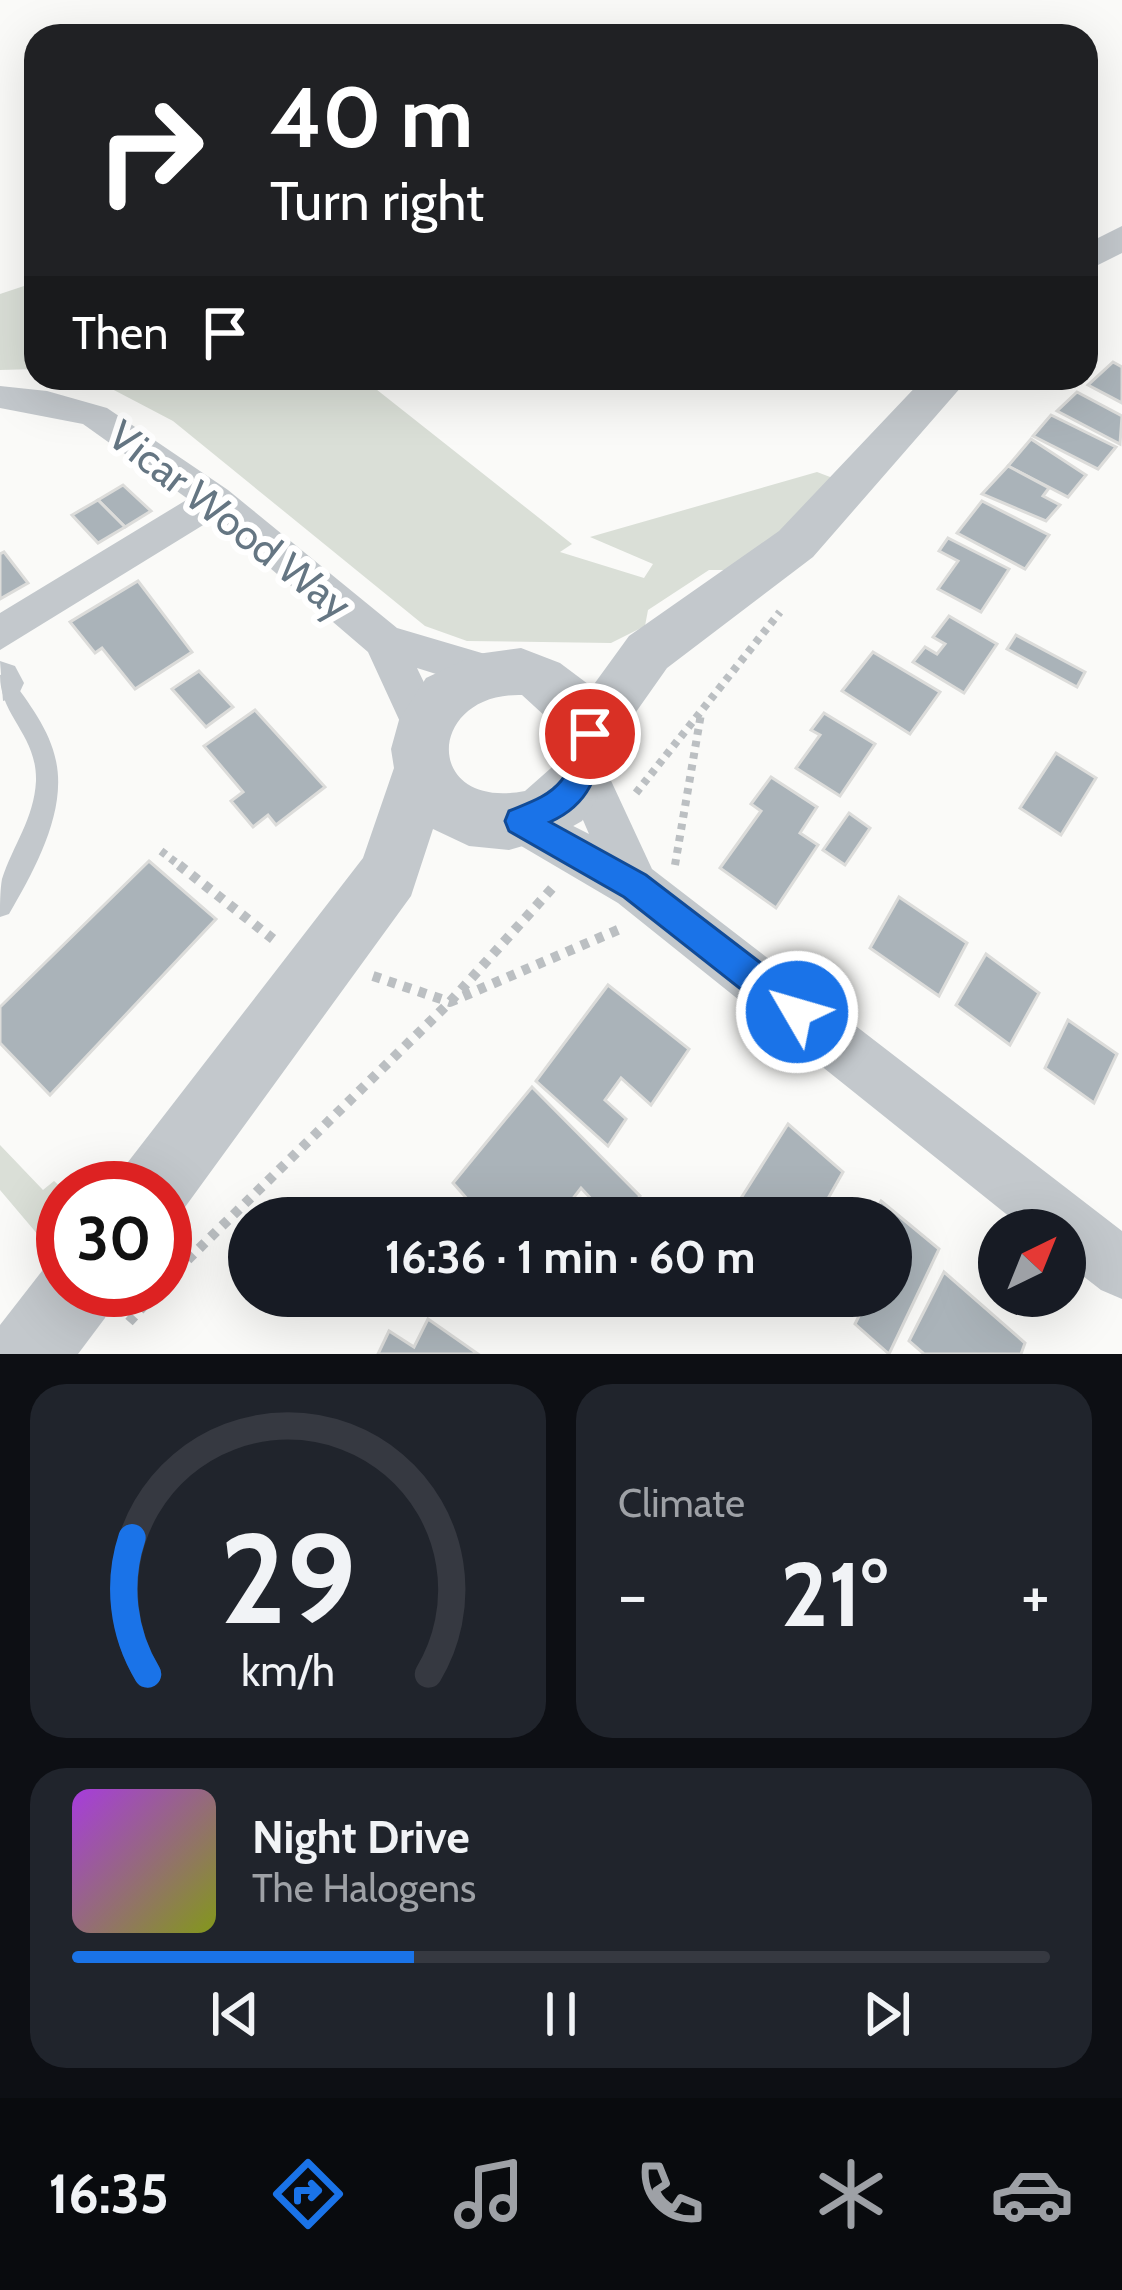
<!DOCTYPE html>
<html lang="en">
<head>
<meta charset="utf-8">
<style>
  body { margin:0; font-family:Cabin,sans-serif; background:#20242c; color:#f1f3f6; height:100vh; display:flex; flex-direction:column; font-size:45px; white-space:nowrap }
  * { box-sizing:border-box; margin:0 }
  p { font-size:39px; color:#9ea1a6 }
  .icon { flex:none; width:66px; height:66px; fill:none; stroke:currentColor; stroke-width:2; stroke-linecap:round; stroke-linejoin:round }
  .map { position:relative; height:1354px; overflow:hidden }
  .details { display:flex; flex-direction:column; gap:30px; padding:30px; background:#0d0f14; flex:1 }
  .details>* { flex:none }
  .banner { position:absolute; left:24px; top:24px; width:1074px; height:366px; border-radius:36px; box-shadow:0 12px 48px #0002; background:#202124; color:#fff; overflow:hidden }
  .needle { width:78px; rotate:43deg }
  .controls { position:absolute; left:978px; top:1209px; display:grid; gap:24px }
  .controls a { display:grid; place-items:center; width:108px; height:108px; border-radius:50%; background:#171b24; box-shadow:0 12px 48px #0002; font-size:60px }
  .speed { position:absolute; left:36px; top:1161px; display:flex; gap:24px; font-size:60px; font-weight:700; text-align:center }
  .speed>* { display:grid; place-content:center; width:156px; height:156px; border-radius:50%; background:#171b24; box-shadow:0 12px 48px #0002; line-height:1 }
  .speed .limit { border:18px solid #d22; background:#fff; color:#111 }
  .pin { position:absolute; display:grid; place-items:center; width:102px; height:102px; color:#fff; margin:-51px; border:6px solid #fff; border-radius:50%; box-shadow:0 3px 12px #0007 }
  .me { position:absolute; width:132px; margin:-66px; rotate:308deg; stroke-linejoin:round; filter:drop-shadow(0 0 9px #0008) }
  .turn { display:flex; align-items:center; gap:42px; height:252px; padding:0 48px; font-size:54px }
  .turn .icon { width:156px; height:156px; stroke-width:2.5 }
  .turn b { display:block; font-size:84px; line-height:102px }
  .then { display:flex; align-items:center; height:114px; padding:0 48px; background:#0003; gap:24px; font-size:45px }
  .big { font-size:90px; font-weight:700; line-height:1.1 }
  .details .tile { flex:1; display:flex; flex-direction:column; justify-content:center; gap:18px; min-width:0; padding:0 42px; border-radius:36px; background:#20242c }
  .details .dial { align-items:center; gap:0 }
  .dial svg { height:312px; overflow:visible; fill:none; stroke:#363941; stroke-width:7; stroke-linecap:round; text-anchor:middle }
  .dial text { fill:#f1f3f6; stroke:none }
  .song { display:flex; align-items:center; gap:36px }
  .cover { width:144px; height:144px; border-radius:18px; background:linear-gradient(135deg,hsl(280 70% 55%),hsl(70 70% 35%)) }
  .played { height:12px; border-radius:6px; background:linear-gradient(90deg,#1a73e8 35%,#363941 35%) }
  .keys { display:flex; justify-content:space-around; direction:ltr }
  .heat { display:flex; justify-content:space-between; align-items:center; font-size:66px; direction:ltr }
  .details .tiles { flex:1; display:grid; gap:30px; grid-template-columns:1fr 1fr }
  .tile:last-child { grid-column:span 2 }
  .trip { position:absolute; left:228px; top:1197px; width:684px; height:120px; border-radius:60px; background:#171b24; box-shadow:0 12px 48px #0002; font-weight:700; line-height:120px; text-align:center }
  .dock { display:flex; height:192px; justify-content:space-around; align-items:center; background:#090b0e; color:#9ea1a6 }
  .dock .icon { width:84px; height:84px }
  .dock .current { color:#1a73e8 }
  .dock b { font-size:54px; color:#f1f3f6 }
  .map>svg:first-child { display:block }
  .green { fill:#dadfd7 }
  .building { fill:#aab3b9; stroke:#dcdcda; stroke-width:3 }
  .lines { fill:none; stroke-linecap:round; stroke-linejoin:round }
  .path-far1 { stroke:#bbbfc2; stroke-width:8; stroke-dasharray:6 6; stroke-linecap:butt }
  .path { stroke:#bbbfc2; stroke-width:10; stroke-dasharray:8 8; stroke-linecap:butt }
  .service { fill:#c3c8cc; fill-rule:evenodd }
  .minor { fill:#c3c8cc; fill-rule:evenodd }
  .tertiary { fill:#c3c8cc; fill-rule:evenodd }
  .route { fill:#1a73e8; stroke:#114b97; stroke-width:3 }
  .labels { text-anchor:middle; dominant-baseline:central; stroke-width:12; stroke-linejoin:round; paint-order:stroke }
  .street-label { font-size:42px; fill:#657683; stroke:#fff }
</style>
</head>
<body>
<div class="map">
<svg width="1122" height="1354" viewBox="0 0 1122 1354">
  <rect width="100%" height="100%" fill="#fafaf8"/>
  <!-- green -->
  <g class="green">
    <path d="M36 282V369L0 370V294Z"/>
    <path d="M91 378H362L572 544 560 552 644 578 653 564 590 537 817 472 838 480 736 570H709L648 610 645 626 611 643 467 641 425 626 173 421Z"/>
    <path d="M0 1145 43 1190 54 1181 63 1189V1207L39 1236 0 1190Z"/>
  </g>
  <!-- building -->
  <g class="building">
    <path d="M1113 362 1122 367V403L1088 385Z"/>
    <path d="M1077 392 1122 416 1120 444 1057 411Z"/>
    <path d="M1051 415 1116 447 1098 469 1033 436Z"/>
    <path d="M1031 439 1086 475 1068 497 1008 466Z"/>
    <path d="M1008 466 1049 488 1043 496 1060 505 1046 521 982 494Z"/>
    <path d="M123 485 151 511 125 527 98 500Z"/>
    <path d="M98 500 125 527 98 543 72 515Z"/>
    <path d="M982 501 1049 535 1025 569 957 533Z"/>
    <path d="M948 538 1009 569 981 612 938 589 958 561 939 551Z"/>
    <path d="M4 552 28 583 0 599V554Z"/>
    <path d="M138 581 192 652 135 689 102 648 95 653 70 622Z"/>
    <path d="M949 616 997 644 964 693 913 662 925 647 937 654 945 644 933 637Z"/>
    <path d="M1016 635 1085 672 1077 687 1007 649Z"/>
    <path d="M873 652 940 692 910 734 842 691Z"/>
    <path d="M199 671 233 707 206 727 172 689Z"/>
    <path d="M255 710 325 787 276 825 268 815 253 827 231 801 243 792 204 746Z"/>
    <path d="M824 713 875 744 840 796 796 768 820 735 811 730Z"/>
    <path d="M1056 753 1096 778 1061 835 1020 808Z"/>
    <path d="M771 777 817 807 800 833 818 845 776 908 720 868 761 811 751 804Z"/>
    <path d="M849 813 870 828 845 865 823 850Z"/>
    <path d="M149 861 216 919 50 1095 0 1043V1007Z"/>
    <path d="M899 897 967 943 939 996 870 948Z"/>
    <path d="M986 954 1039 993 1010 1045 956 1005Z"/>
    <path d="M608 985 689 1049 651 1105 621 1078 605 1100 626 1119 608 1146 536 1081Z"/>
    <path d="M1068 1020 1117 1054 1094 1103 1045 1068Z"/>
    <path d="M532 1087 640 1196 624 1218H609L581 1188 558 1218H484L453 1183Z"/>
    <path d="M788 1124 843 1172 817 1218H735L731 1214Z"/>
    <path d="M881 1201 939 1249 889 1354 855 1324 869 1296H891V1218H872Z"/>
    <path d="M944 1272 1025 1343 1021 1354H924L909 1341Z"/>
    <path d="M428 1319 478 1354H378L389 1331 414 1347Z"/>
  </g>
  <g class="lines">
    <!-- path-far1 -->
    <g class="path-far1">
      <path d="M636 793 780 612"/>
      <path d="M161 851 183 868"/>
      <path d="M675 865 701 714"/>
    </g>
    <!-- path -->
    <g class="path">
      <path d="M179 865 273 939"/>
      <path d="M373 976 450 1002 620 929"/>
      <path d="M165 1282 450 1002 555 885"/>
      <path d="M129 1322 158 1290"/>
    </g>
    <!-- service -->
    <path class="service" d="M3 674 10 677C28 702 50 730 56 761 67 812 34 871 9 914L0 917C0 905 0 890 2 879 13 845 34 819 36 781 37 734 0 717 0 675Z"/>
    <!-- minor -->
    <g class="minor">
      <path d="M0 386 47 391 107 408 228 490 397 628 502 659 508 672 502 685 487 690 417 668 444 724 437 737 422 743 407 737 368 652 213 519 0 650V613L188 499 83 424 0 408Z"/>
      <path d="M0 661 15 666 24 683 18 696 3 701Z"/>
      <path d="M584 751 600 757 652 869 1122 1231V1299L1101 1290 1065 1262V1230H1026L618 903 504 836 497 821 504 806 520 799 589 834 562 771 568 757Z"/>
    </g>
    <!-- tertiary -->
    <g class="tertiary">
      <path d="M1122 226V253L1086 271V244Z"/>
      <path d="M924 378H969L813 557 667 668 617 739 611 777 582 821 554 837 509 850 469 846 433 829 411 896 180 1214 165 1221V1188H117L128 1162 363 858 394 768 391 749 399 720 426 678 477 654 521 648 560 663 592 687 629 636 779 531ZM522 695 558 728 559 761 525 791C422 811 426 692 522 695Z"/>
      <path d="M63 1257V1290H116L105 1318 78 1354H0V1325L49 1262Z"/>
    </g>
  </g>
  <!-- route -->
  <path class="route" d="M590 721 604 734C598 775 590 804 550 822L646 875 809 1000 814 1012 809 1024 797 1029 785 1024 624 897 509 831 505 821 509 811C528 803 548 797 561 781 577 763 565 730 590 721Z"/>
  <g class="labels">
    <!-- street labels -->
    <g class="street-label">
      <text transform="translate(230 520) rotate(38)">Vicar Wood Way</text>
    </g>
  </g>
</svg>
<div class="controls">
<a><svg class="needle" viewBox="-14 -14 28 28"><path d="M0-13l5 13h-10z" fill="#e53935"/><path d="M0 13l5-13h-10z" fill="#9ea1a6"/></svg></a>
</div>
<div class="speed"><div class="limit">30</div></div>
<div class="pin" style="left:590px;top:734px;background:#d93025"><svg class="icon" aria-label="arrive" viewBox="0 0 24 24"><path d="M6 21V4h12l-3 4 3 4H6"/></svg></div>
<svg class="me" style="left:797px;top:1012px" viewBox="-20 -20 40 40"><circle r="17" fill="#1a73e8" stroke="#fff" stroke-width="3"/><path d="M0-11L8 9 0 5-8 9z" fill="#fff"/></svg>
<div class="trip">16:36 · 1 min · 60 m</div>
<div class="banner">
<div class="turn"><svg class="icon" aria-label="right" viewBox="0 0 24 24"><path d="M7 20v-9h11M14 6l5 5-5 5"/></svg><div><b>40 m</b>Turn right</div></div>
<div class="then">Then<svg class="icon" aria-label="arrive" viewBox="0 0 24 24"><path d="M6 21V4h12l-3 4 3 4H6"/></svg></div>
</div>
</div>
<section class="details">
<div class="tiles">
<div class="tile dial"><svg viewBox="0 0 100 80">
<path d="M14 69A42 42 0 1 1 86 69"/>
<path d="M14 69A42 42 0 0 1 10 34" stroke="#1a73e8"/>
<text x="50" y="56" font-size="32" font-weight="700">29</text>
<text x="50" y="72" font-size="11">km/h</text>
</svg></div>
<div class="tile"><p>Climate</p>
<div class="heat"><a>−</a><b class="big">21°</b><a>+</a></div>
</div>
<div class="tile">
<div class="song"><i class="cover"></i><div><b>Night Drive</b><p>The Halogens</p></div></div>
<div class="played"></div>
<div class="keys"><svg class="icon" aria-label="previous" viewBox="0 0 24 24"><path d="M18 5L8 12l10 7zM5 5v14"/></svg><svg class="icon" aria-label="pause" viewBox="0 0 24 24"><path d="M8 5v14M16 5v14"/></svg><svg class="icon" aria-label="next" viewBox="0 0 24 24"><path d="M6 5l10 7-10 7zM19 5v14"/></svg></div>
</div>
</div>
</section>
<nav class="dock">
<b>16:35</b>
<svg class="icon current" aria-label="directions" viewBox="0 0 24 24"><path d="M12 3l9 9-9 9-9-9zM9 14v-3h6M13 9l2 2-2 2"/></svg>
<svg class="icon" aria-label="music" viewBox="0 0 24 24"><path d="M9 18V5l10-2v13"/><circle cx="6" cy="18" r="3"/><circle cx="16" cy="16" r="3"/></svg>
<svg class="icon" aria-label="phone" viewBox="0 0 24 24"><path d="M5 4h4l2 5-3 2q2 4 5 5l2-3 5 2v4C11 20 4 13 5 4z"/></svg>
<svg class="icon" aria-label="climate" viewBox="0 0 24 24"><path d="M12 3v18M4 7l16 10M4 17L20 7"/></svg>
<svg class="icon" aria-label="car" viewBox="0 0 24 24"><path d="M5 17H2v-5l4-1 3-4h7l3 4 3 1v5h-3M9 17h6M6 11h13"/><circle cx="7" cy="17" r="2"/><circle cx="17" cy="17" r="2"/></svg>
</nav>
</body>
</html>
